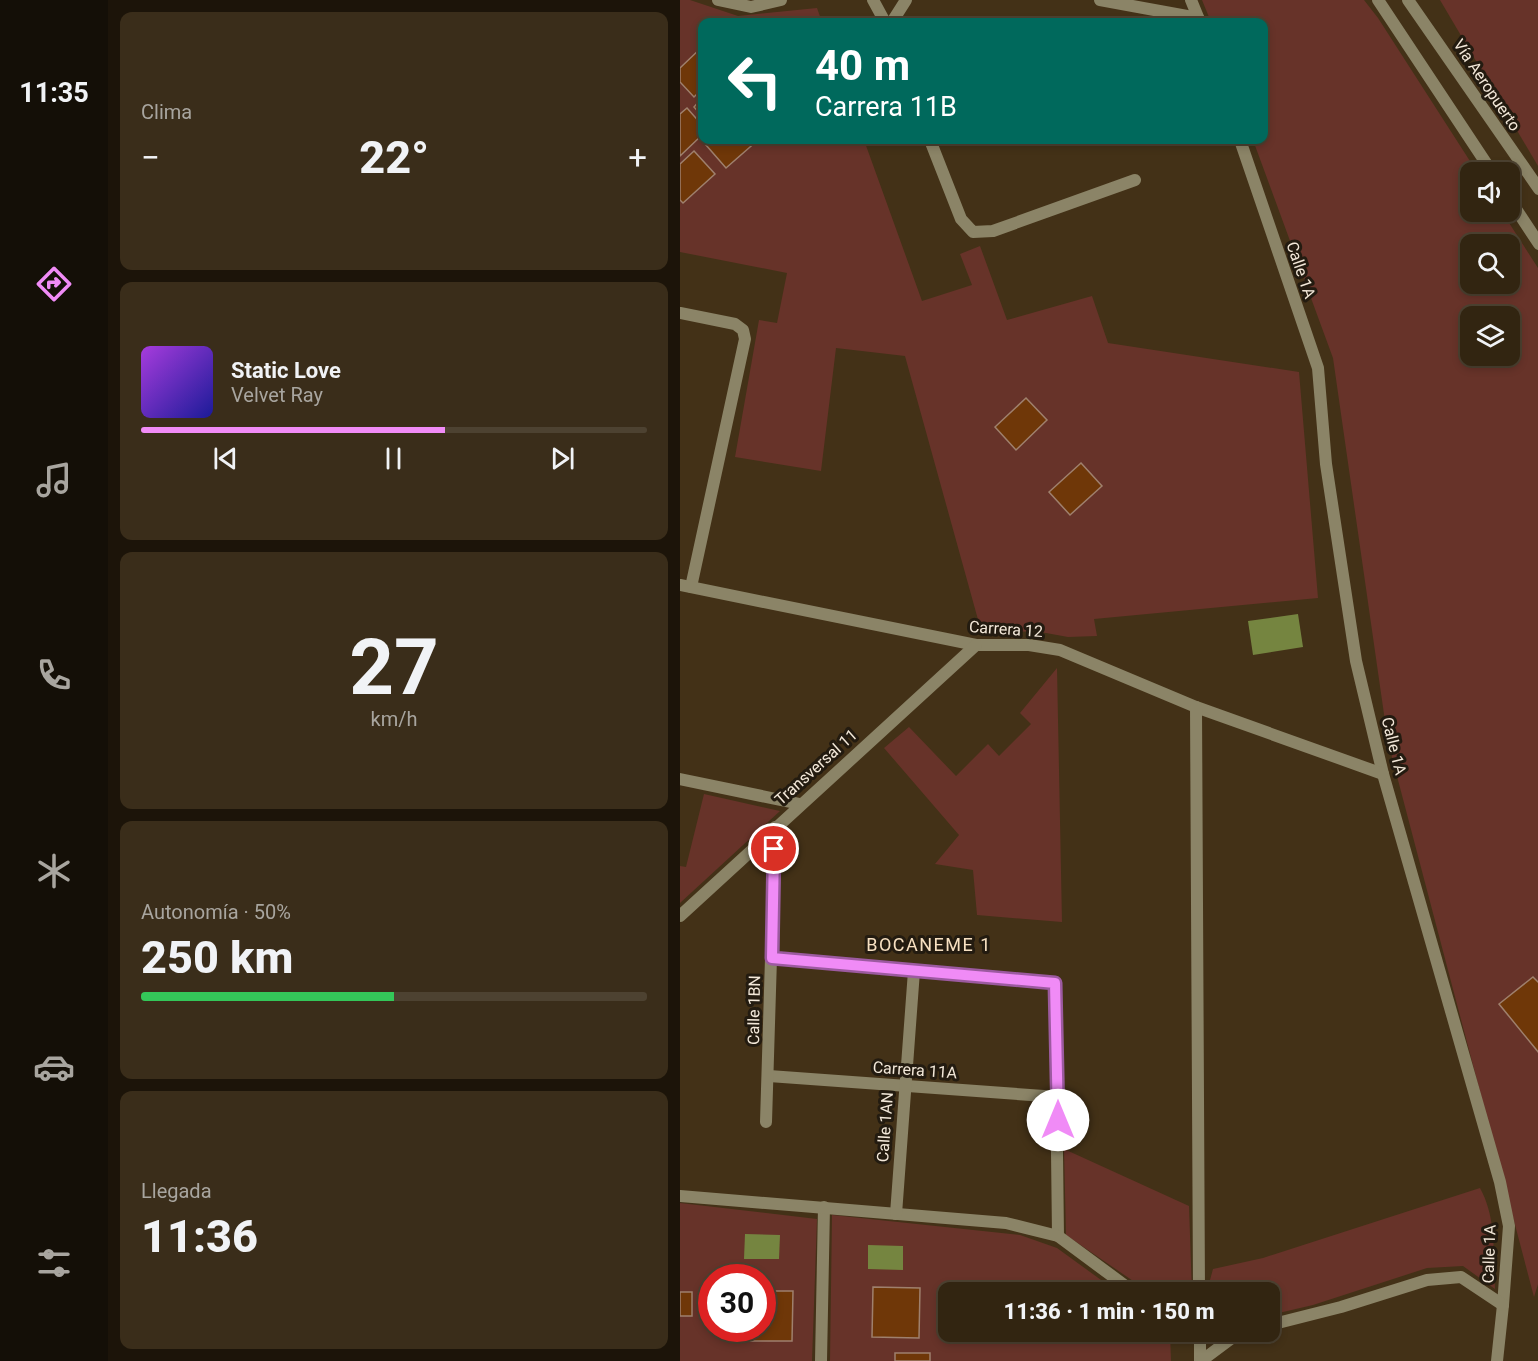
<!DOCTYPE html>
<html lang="es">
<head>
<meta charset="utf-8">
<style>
  body { margin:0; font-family:Roboto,sans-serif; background:#3a2d1a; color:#f1f3f6; height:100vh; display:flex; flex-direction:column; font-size:22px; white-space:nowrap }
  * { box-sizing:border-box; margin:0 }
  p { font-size:20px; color:#a8a59f }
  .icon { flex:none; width:33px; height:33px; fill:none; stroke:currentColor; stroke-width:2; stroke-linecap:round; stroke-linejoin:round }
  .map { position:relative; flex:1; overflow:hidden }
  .panel { display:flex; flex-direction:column; gap:12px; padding:12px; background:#1c1409; width:572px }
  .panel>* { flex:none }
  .banner { position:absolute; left:18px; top:18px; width:570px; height:126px; border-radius:12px; box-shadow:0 3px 9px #0003,0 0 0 2px #4d4231; background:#00695c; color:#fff; overflow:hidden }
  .fabs { position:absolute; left:780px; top:162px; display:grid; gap:12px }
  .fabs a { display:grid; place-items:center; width:60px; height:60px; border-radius:12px; background:#322511; box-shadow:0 3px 9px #0003,0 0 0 2px #4d4231; font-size:30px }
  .speed { position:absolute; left:18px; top:1264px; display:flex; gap:12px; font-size:30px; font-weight:700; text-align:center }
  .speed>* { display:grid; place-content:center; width:78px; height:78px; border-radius:50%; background:#322511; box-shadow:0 3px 9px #0003,0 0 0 2px #4d4231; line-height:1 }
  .speed .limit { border:9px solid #d22; background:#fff; color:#111 }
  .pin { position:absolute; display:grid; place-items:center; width:51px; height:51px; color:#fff; margin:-26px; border:3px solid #fff; border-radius:50%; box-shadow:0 2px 6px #0007 }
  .me { position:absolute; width:66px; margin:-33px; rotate:0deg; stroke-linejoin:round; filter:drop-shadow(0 0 4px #0008) }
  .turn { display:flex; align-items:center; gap:21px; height:126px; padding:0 18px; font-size:27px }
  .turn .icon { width:78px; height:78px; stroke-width:2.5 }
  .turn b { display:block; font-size:42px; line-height:51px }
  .big { font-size:45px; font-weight:800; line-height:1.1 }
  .panel .tile { flex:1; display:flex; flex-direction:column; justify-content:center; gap:9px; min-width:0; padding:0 21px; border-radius:12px; background:#3a2d1a }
  .panel .dial { align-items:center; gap:0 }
  .dial b { font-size:78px; line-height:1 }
  .song { display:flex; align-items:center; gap:18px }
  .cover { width:72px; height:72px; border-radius:9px; background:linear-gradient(135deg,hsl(280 70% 55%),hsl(240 70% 35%)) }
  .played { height:6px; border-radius:3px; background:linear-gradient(90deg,#f08bf6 60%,#4d4231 60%) }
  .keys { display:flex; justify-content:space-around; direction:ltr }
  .heat { display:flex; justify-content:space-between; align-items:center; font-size:33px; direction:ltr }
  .charge { height:9px; border-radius:4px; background:linear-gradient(90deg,#34c759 50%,#4d4231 0) }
  .trip { position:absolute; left:258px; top:1282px; width:342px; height:60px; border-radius:12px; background:#322511; box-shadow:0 3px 9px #0003,0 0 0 2px #4d4231; font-weight:800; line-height:60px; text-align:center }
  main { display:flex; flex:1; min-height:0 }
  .menu { display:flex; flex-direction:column; width:108px; justify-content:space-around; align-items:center; background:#140f07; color:#a8a59f }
  .menu .icon { width:42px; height:42px }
  .menu .on { color:#f08bf6 }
  .menu b { font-size:27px; color:#f1f3f6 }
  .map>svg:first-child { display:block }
  .green { fill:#673329; fill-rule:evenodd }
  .water { fill:#758540 }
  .building { fill:#6f3708; stroke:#9f806d; stroke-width:1.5 }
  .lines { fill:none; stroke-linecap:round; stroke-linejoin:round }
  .lane { stroke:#8b8467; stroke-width:12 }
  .street { stroke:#8b8467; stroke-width:12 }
  .route-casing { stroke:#9c5aa0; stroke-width:15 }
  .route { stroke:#f08bf6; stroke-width:10 }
  .labels { text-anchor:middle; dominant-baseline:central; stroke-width:6; stroke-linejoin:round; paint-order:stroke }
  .street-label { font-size:16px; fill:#f3e8d9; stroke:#231b10 }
  .neighbourhood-label { font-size:18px; letter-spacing:1.5px; fill:#f7e0c1; stroke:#231b10 }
</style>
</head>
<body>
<main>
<nav class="menu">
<b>11:35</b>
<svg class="icon on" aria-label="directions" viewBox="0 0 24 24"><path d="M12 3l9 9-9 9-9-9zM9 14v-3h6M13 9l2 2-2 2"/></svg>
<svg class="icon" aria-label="music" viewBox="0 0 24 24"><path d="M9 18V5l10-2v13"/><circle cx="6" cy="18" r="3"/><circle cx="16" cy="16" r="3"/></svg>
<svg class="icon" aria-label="phone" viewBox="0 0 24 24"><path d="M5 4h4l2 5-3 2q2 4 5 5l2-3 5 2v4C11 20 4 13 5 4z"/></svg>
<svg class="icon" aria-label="climate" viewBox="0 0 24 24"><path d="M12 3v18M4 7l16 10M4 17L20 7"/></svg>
<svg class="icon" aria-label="car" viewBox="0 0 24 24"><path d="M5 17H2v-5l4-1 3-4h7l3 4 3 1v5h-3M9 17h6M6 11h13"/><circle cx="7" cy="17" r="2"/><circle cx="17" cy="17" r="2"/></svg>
<svg class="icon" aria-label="filters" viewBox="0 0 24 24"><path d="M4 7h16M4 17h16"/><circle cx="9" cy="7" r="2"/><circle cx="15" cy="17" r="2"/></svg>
</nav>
<section class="panel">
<div class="tile"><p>Clima</p>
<div class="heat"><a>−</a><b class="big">22°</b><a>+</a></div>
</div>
<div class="tile">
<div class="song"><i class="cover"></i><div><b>Static Love</b><p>Velvet Ray</p></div></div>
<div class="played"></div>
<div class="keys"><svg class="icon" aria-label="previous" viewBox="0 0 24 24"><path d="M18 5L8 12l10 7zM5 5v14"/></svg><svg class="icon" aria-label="pause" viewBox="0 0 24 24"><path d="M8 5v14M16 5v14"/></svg><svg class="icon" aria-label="next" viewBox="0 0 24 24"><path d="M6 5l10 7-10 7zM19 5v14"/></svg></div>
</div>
<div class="tile dial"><b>27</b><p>km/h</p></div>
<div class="tile"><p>Autonomía · 50%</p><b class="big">250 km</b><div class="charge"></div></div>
<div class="tile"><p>Llegada</p><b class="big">11:36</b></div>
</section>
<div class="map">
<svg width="859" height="1361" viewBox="0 0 859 1361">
  <rect width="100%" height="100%" fill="#433117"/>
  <!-- green -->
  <g class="green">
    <path d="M0 0H10L58 16 137 8 142 22H22V140H184L242 301 292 285 280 254 300 246 327 320 412 296 428 343 619 372 638 598 414 619 417 636 388 637 355 631 302 634 225 356 156 348 141 471 55 457 79 320 97 323 107 273 0 252Z"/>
    <path d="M522 0H684L698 18 797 172H790V212H822L858 268 859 1281 854 1297 708 742 653 358 573 140H584V22H531ZM790 244H830V284H790ZM790 316H830V356H790Z"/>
    <path d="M760 0H858V166Z"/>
    <path d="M377 668 382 922 297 915 293 870 255 864 279 835 204 748 229 727 276 776 308 744 319 756 351 724 340 713Z"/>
    <path d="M24 794 100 811 0 903V866L6 867Z"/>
    <path d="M384 1149 509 1206 512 1293H476L459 1285 386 1235Z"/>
    <path d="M800 1188C817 1219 813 1254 815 1289L783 1266 747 1268 633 1305 590 1315V1293H528L527 1291 533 1269 583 1258Z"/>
    <path d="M0 1203 137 1219 132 1361H0ZM32 1278H82V1329H32Z"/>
    <path d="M152 1215 340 1235 377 1248 439 1293H268V1332H490L491 1361H150Z"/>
  </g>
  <!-- water -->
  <g class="water">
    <path d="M618 614 623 647 573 655 568 621Z"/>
    <path d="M65 1234 100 1235 99 1259H64Z"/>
    <path d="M188 1245 223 1246V1270L188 1269Z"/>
  </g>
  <!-- building -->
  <g class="building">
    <path d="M22 47V89L14 97 0 82V68Z"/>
    <path d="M22 98V116L14 107Z"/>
    <path d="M7 108 22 125V135L0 156V114Z"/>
    <path d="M32 140H78L46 168 26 145Z"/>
    <path d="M14 151 35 174 3 203 0 200V164Z"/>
    <path d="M346 398 367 420 336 450 315 427Z"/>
    <path d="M401 463 422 486 390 515 369 492Z"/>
    <path d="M853 977 859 983V1053L819 1004Z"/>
    <path d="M193 1287 240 1288 239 1338 192 1337Z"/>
    <path d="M82 1291H113L112 1341H65V1329H82Z"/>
    <rect x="0" y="1292" width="12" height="24"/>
    <rect x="215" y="1353" width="35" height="8"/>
  </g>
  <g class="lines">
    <!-- lane -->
    <path class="lane" d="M141 1361 144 1207"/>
    <!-- street -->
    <g class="street">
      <path d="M38 0 71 7 101 0"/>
      <path d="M193 0 205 22"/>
      <path d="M420 0 518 18"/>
      <path d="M511 0 520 22"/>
      <path d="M698 0 812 172"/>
      <path d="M728 0 859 189"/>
      <path d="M212 22 226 0"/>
      <path d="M250 140 281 219 293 232 313 231 455 180"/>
      <path d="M560 140 638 368 646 464 676 661 703 774 820 1182 829 1226 823 1305 817 1361"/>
      <path d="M830 200 859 244"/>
      <path d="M0 313 55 324 63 330 65 339 11 587"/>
      <path d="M0 585 296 645H349L380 650 516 707 703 774"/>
      <path d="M516 707 519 1293"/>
      <path d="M0 779 120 804"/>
      <path d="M0 916 296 645"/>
      <path d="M92 958 375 983 378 1236"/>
      <path d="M89 1076 378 1097"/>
      <path d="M86 1122 95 827"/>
      <path d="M0 1196 326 1223 378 1236 455 1293"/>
      <path d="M216 1214 234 971"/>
      <path d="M590 1325 661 1307 747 1280 781 1277 823 1305"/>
      <path d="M520 1332V1361"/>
      <path d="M521 1361 560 1332"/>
    </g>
  </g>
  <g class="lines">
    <!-- route casing -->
    <g class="route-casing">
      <path id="route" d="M94 849 92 958 375 983 378 1120"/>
    </g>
    <!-- route -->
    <use href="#route" class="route"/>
  </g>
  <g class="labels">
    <!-- street labels -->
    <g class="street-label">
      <text transform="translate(807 85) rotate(56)">Vía Aeropuerto</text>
      <text transform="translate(621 270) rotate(71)">Calle 1A</text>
      <text transform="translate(326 629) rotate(4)">Carrera 12</text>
      <text transform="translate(714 746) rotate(76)">Calle 1A</text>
      <text transform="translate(136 767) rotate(-42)">Transversal 11</text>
      <text transform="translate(74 1010) rotate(-89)">Calle 1BN</text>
      <text transform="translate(235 1070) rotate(4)">Carrera 11A</text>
      <text transform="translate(205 1127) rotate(-86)">Calle 1AN</text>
      <text transform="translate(809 1254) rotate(-88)">Calle 1A</text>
    </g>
    <!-- neighbourhood labels -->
    <g class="neighbourhood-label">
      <text x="249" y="944">BOCANEME 1</text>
    </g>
  </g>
</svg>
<div class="fabs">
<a><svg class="icon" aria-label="sound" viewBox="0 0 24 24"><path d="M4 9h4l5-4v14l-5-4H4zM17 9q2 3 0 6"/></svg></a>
<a><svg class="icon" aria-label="search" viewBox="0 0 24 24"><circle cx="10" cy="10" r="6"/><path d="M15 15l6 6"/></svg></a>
<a><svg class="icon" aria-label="layers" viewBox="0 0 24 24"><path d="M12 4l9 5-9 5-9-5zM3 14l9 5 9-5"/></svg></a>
</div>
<div class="speed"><div class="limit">30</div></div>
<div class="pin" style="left:94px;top:849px;background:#d93025"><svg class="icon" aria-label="arrive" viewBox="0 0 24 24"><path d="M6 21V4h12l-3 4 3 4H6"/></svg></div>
<svg class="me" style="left:378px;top:1120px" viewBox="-20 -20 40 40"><circle r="19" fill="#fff"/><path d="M0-13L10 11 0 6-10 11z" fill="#f08bf6"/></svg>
<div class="trip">11:36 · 1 min · 150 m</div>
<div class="banner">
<div class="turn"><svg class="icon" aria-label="left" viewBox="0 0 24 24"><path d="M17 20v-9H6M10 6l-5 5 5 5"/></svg><div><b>40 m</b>Carrera 11B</div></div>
</div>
</div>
</main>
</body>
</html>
